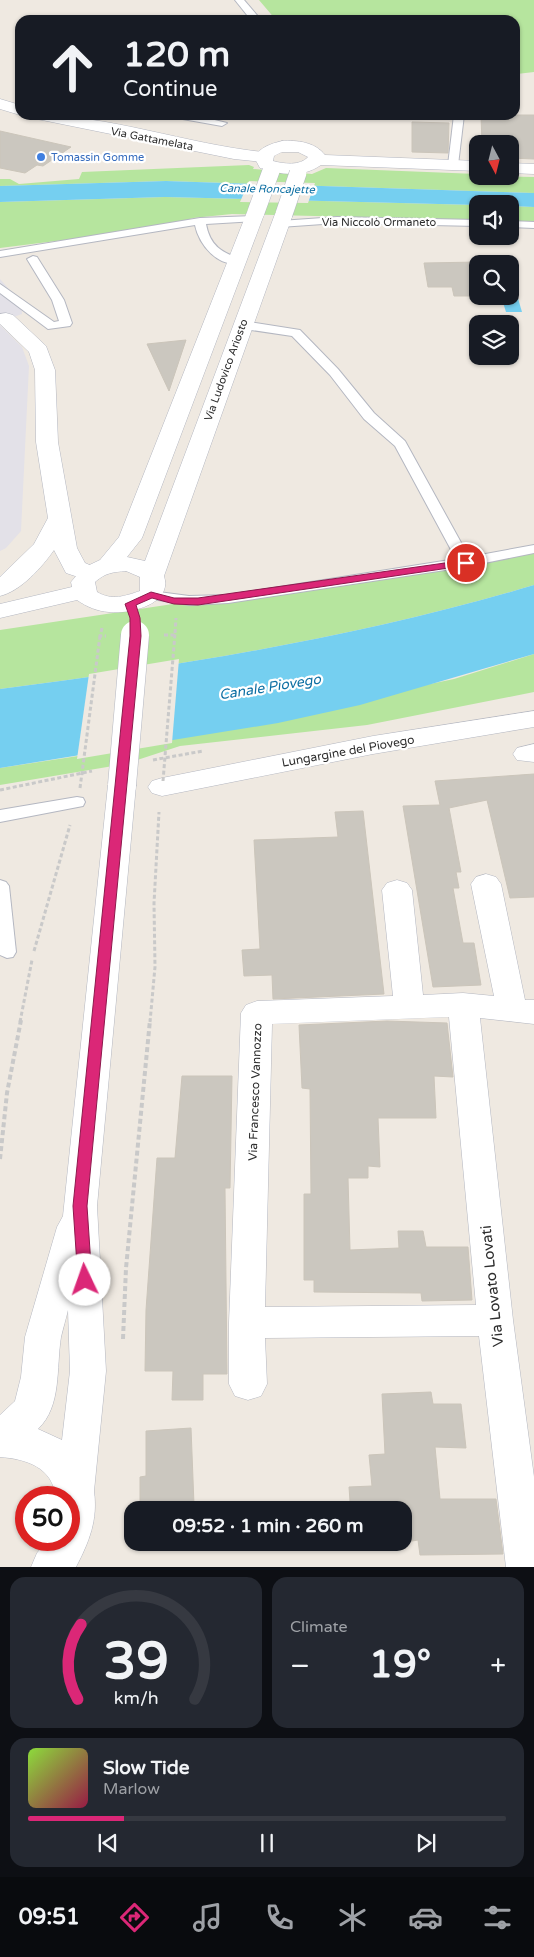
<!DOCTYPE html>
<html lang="en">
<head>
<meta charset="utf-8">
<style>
  body { margin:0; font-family:"Varela Round",sans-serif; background:#242831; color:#f1f3f6; height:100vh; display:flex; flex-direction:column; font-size:19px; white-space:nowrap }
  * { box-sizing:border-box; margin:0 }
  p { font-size:16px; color:#9ea1a6 }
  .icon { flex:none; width:28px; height:28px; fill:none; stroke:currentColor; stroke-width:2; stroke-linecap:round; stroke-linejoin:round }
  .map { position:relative; height:1567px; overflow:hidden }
  .details { display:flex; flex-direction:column; gap:10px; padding:10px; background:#0d0f14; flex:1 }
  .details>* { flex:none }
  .banner { position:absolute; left:15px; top:15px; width:505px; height:105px; border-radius:15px; box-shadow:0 1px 4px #0004; background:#171b24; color:#f1f3f6; overflow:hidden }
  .needle { width:32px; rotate:173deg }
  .controls { position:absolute; left:469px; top:135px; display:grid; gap:10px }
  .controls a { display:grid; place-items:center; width:50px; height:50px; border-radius:10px; background:#171b24; box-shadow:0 1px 4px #0004; font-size:25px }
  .speed { position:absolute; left:15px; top:1486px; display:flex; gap:10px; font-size:25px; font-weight:700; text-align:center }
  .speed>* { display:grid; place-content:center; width:65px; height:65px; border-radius:50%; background:#171b24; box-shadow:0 1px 4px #0004; line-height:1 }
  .speed .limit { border:8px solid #d22; background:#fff; color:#111 }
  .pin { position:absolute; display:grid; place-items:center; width:42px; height:42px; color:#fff; margin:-21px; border:2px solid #fff; border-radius:50%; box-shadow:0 1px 5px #0007 }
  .me { position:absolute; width:55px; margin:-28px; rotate:357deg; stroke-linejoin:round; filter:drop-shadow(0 0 4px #0008) }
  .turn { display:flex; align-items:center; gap:18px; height:105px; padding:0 25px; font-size:22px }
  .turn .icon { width:65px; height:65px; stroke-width:2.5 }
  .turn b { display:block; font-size:35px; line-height:42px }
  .big { font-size:38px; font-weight:700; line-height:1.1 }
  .details .widget { flex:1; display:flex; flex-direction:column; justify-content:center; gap:8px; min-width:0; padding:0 18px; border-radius:15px; background:#242831 }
  .details .dial { align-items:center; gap:0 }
  .dial svg { height:130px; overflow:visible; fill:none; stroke:#363941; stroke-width:7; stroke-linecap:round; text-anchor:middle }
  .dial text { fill:#f1f3f6; stroke:none }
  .song { display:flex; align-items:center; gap:15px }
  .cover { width:60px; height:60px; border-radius:8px; background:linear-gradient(135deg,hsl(90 70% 55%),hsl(340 70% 35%)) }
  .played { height:5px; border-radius:2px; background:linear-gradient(90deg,#db2777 20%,#363941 20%) }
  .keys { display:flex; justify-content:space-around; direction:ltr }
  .heat { display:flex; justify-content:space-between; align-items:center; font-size:28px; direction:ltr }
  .details .tiles { flex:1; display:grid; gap:10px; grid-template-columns:1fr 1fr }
  .widget:last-child { grid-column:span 2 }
  .trip { position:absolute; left:124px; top:1501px; width:288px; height:50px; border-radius:15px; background:#171b24; box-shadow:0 1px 4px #0004; font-weight:700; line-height:50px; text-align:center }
  .menu { display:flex; height:80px; justify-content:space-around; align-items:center; background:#090b0e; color:#9ea1a6 }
  .menu .icon { width:35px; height:35px }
  .menu .current { color:#db2777 }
  .menu b { font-size:22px; color:#f1f3f6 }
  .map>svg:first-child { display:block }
  .industrial { fill:#e3e1e8 }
  .green { fill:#b6e59e }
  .water { fill:#75cff0 }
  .pier { fill:#efe9e1 }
  .building { fill:#cbc7bf; stroke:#cbc5ba }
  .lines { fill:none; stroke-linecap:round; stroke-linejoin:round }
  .service-casing { stroke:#b4b7c1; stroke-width:2 }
  .minor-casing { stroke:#b4b7c1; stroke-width:1 }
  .secondary-casing { stroke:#b4b7c1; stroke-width:1 }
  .path-far1 { stroke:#c9c9c9; stroke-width:3; stroke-dasharray:4 2.5; stroke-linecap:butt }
  .path { stroke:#c9c9c9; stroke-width:4; stroke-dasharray:5 3; stroke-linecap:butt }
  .service { fill:#fff; fill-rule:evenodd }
  .minor { fill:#fff; fill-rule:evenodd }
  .secondary { fill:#fff; fill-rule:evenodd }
  .secondary-bridge-far1-casing { stroke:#b4b7c1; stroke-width:18; stroke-linecap:butt }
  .secondary-bridge-casing { stroke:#b4b7c1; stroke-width:29; stroke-linecap:butt }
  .path-bridge { stroke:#c9c9c9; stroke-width:3; stroke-dasharray:4 2.5; stroke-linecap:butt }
  .secondary-bridge-far1 { stroke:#fff; stroke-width:17 }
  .secondary-bridge { stroke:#fff; stroke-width:28 }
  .route { fill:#db2777; stroke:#8e194d }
  .shop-dot { fill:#3f7fe0; stroke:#fff; stroke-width:2 }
  .labels { text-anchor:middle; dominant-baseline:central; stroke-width:4.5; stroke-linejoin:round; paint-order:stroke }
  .far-street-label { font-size:11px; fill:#2e2e2e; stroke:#fff }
  .far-shop-label { font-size:11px; fill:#366cbe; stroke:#fff; text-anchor:start }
  .far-water-label { font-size:11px; font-style:italic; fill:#0d6fa3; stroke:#fff }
  .street-label { font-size:12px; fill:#2e2e2e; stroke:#fff }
  .water-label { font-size:14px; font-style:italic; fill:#0d6fa3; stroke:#fff }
  .near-street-label { font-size:15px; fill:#2e2e2e; stroke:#fff }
</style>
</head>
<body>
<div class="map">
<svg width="534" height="1567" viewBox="0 0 534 1567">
  <rect width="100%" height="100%" fill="#efe9e1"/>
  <!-- industrial -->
  <g class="industrial">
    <path d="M0 279 21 303 22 314 0 322Z"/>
    <path d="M0 325 22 347 29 366 21 531 6 548 0 551Z"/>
  </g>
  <!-- green -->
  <g class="green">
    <path d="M259 0H534V72L517 74 519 78H515V20H276Z"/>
    <path d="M249 165 254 167 253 169 312 174 326 168 477 174 478 176 534 177V193L166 181 0 186V179H10L19 184 79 179 82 172Z"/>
    <path d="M165 197 477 205 478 220 232 214 193 218 160 228 0 248V202Z"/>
    <path d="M510 206 534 207V222L510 221Z"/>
    <path d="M534 545V585C361 637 179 666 0 689V630L359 576Z"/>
    <path d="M534 654V692L367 725 180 746 125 764 0 785V768L104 752 454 679Z"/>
  </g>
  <!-- water -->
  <g class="water">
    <path d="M166 181 534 193V207L510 206V204L477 205 165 197 0 202V186Z"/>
    <path d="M517 295 522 312H506L501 296Z"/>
    <path d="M534 585V654L360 705 278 723 0 768V689C179 666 361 637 534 585Z"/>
  </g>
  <!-- pier -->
  <g class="pier">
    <path d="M249 181 315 183 308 203 240 202Z"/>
    <path d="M179 659 172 743 77 759 89 674Z"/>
  </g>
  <!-- building -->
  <g class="building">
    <path d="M481 115H534V159L510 158V144H482Z"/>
    <path d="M412 122 449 123 448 153 412 152Z"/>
    <path d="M0 131 71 147 43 166 37 165 25 173 0 168Z"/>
    <path d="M478 262V296H454L452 287H428L424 263Z"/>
    <path d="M186 340 169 391 147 344Z"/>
    <path d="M534 774V897L510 898 487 800 449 808 461 872H456L459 888H453L463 943H474L481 985 433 987 403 806 440 805 435 781Z"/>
    <path d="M363 811 384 994 273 999 272 975 244 976 242 950 260 949 254 840 338 837 335 812Z"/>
    <path d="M387 1021 447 1023 453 1077 434 1076 436 1118H378L380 1167 368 1166V1178H348L350 1250 399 1248 398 1231H423L426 1247H468L472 1300 422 1301 421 1293 314 1292V1280H304V1194H311L310 1089 302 1088 299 1025Z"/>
    <path d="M182 1076H232L230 1188H225L227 1374H203V1400H172L173 1371H145L146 1310 157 1158H175Z"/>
    <path d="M431 1392 433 1404H461L466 1448 435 1447 440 1499H496L503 1554 420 1555 418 1540 358 1550 357 1542H402V1510H351L350 1501 349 1487 372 1486 369 1455 385 1454 382 1394Z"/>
    <path d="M191 1428 194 1505 140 1509V1477L146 1476V1431Z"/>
  </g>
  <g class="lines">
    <!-- service casing -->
    <g class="service-casing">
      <g id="service">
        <path d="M235 0H244L261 20H251Z"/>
        <path d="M70 115H82L72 123H64V119Z"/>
        <path d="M172 115H194L227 123 222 126 177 118Z"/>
        <path d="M454 115H464L458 165 453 168 448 165Z"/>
        <path d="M254 216 259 219 258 221 206 224C210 246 222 253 242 259V263C219 269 199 245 195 225L0 257V251L200 218Z"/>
        <path d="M337 217 478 220V226L337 223 280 227 275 224 280 221Z"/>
        <path d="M510 221 534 222V228L510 227Z"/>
        <path d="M33 256 37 257 64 300 72 323 70 326 48 329 0 293V284L54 322 59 321 52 300 27 259Z"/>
        <path d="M242 321 300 330 338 369 374 413 405 441 469 557 534 545V553L465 567 228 603 189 605 146 598 144 595 146 592 151 591 189 596 228 595 456 559 395 446 364 419 330 375 292 336 238 328V322Z"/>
        <path d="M77 797 83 798 85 802 83 806 0 822V810Z"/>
        <path d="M0 880 6 882 9 886 16 952 13 957 7 958 0 955Z"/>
      </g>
    </g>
    <!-- minor casing -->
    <g class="minor-casing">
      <g id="minor">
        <path d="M0 99 20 105V115L0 109Z"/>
        <path d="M34 115C110 115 186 144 263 152L269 153 272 157 269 161 263 162 234 159 42 120 36 119Z"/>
        <path d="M6 313 13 315 46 346 55 370 58 442 77 548 85 563 99 569 102 574 99 579 90 581 66 573 54 550C42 567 21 591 0 596V577L34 544 48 518 36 442 35 370 29 352 0 324V314Z"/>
        <path d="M534 711V727L373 754 162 796 152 793 148 787 152 781 162 778 373 736Z"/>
        <path d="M534 744V762L517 760 513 754 517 748Z"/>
        <path d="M486 874 496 877 501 884 525 1000H534V1024L480 1018 513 1320 534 1477V1567H506L479 1336 265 1338 267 1384 261 1396 248 1400 235 1396 229 1384V1323L241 1013 246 1005 257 1001 393 996 382 890 387 883 397 880 407 883 412 890 423 995 463 993 494 996 471 884 476 877ZM449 1017 476 1305 265 1307 272 1024Z"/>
      </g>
    </g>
    <!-- secondary casing -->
    <g class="secondary-casing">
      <g id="secondary">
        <path d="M282 141C297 140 315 142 325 155L478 161V171L321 165C302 178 281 175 260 168L254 157C261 147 270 144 282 141ZM282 152H298L308 157C300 166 284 164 273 161L274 156Z"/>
        <path d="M510 163 534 164V174L510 173Z"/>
        <path d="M256 206 262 208 265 212 142 538 127 557 145 561 275 214 278 210H290L293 214 164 576C173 604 131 614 109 612 97 611 87 607 77 600L0 618V604L72 587 71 582 83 568 100 560 119 537 247 212 250 208ZM126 571 140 577V591C125 596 112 601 97 592L95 582C105 573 113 572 126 571Z"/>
        <path d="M122 776 132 779 136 785 97 1206 106 1371 94 1491C98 1520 89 1542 76 1567H31L37 1553 48 1540H69V1498H56C53 1467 26 1459 0 1457V1415L15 1401 21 1377 25 1337 57 1227 63 1216 108 785 112 779ZM68 1310 70 1371 62 1440 38 1429C62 1406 56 1368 61 1337 63 1328 66 1319 68 1310Z"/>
      </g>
    </g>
    <!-- path-far1 -->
    <g class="path-far1">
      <path d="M102 628 100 636H106"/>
      <path d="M175 633 176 618"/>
      <path d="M164 635H175"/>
      <path d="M153 760 203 751"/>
      <path d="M0 790 92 771"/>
      <path d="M34 951 70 825"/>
      <path d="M20 1022 32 960"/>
      <path d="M150 1022 155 967 154 903 159 812"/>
    </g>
    <!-- path -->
    <g class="path">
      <path d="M0 1159 7 1093 21 1020"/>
      <path d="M123 1339 126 1268 150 1020"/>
    </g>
    <!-- service -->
    <use href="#service" class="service"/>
    <!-- minor -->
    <use href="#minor" class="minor"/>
    <!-- secondary -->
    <use href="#secondary" class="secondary"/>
    <!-- secondary-bridge-far1 casing -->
    <g class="secondary-bridge-far1-casing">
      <g id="secondary-bridge-far1">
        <path d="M256 212 271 171"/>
        <path d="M284 214 298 173"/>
      </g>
    </g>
    <!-- secondary-bridge casing -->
    <g class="secondary-bridge-casing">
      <path id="secondary-bridge" d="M122 785 135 635"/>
    </g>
    <!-- path-bridge -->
    <g class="path-bridge">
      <path d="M163 781 175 633"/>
      <path d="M80 788 100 636"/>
    </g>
    <!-- secondary-bridge-far1 -->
    <use href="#secondary-bridge-far1" class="secondary-bridge-far1"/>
    <!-- secondary-bridge -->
    <use href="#secondary-bridge" class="secondary-bridge"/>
  </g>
  <!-- route -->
  <path class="route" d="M466 560 469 561V565L198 605 174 604 152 598 136 605 140 618 141 636 87 1206 92 1280 90 1285 85 1287 80 1285 78 1280 73 1206 130 636V618L125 604 151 592 174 598H198Z"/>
  <!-- markers -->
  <circle class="shop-dot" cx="41" cy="157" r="5"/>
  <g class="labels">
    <!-- far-street labels -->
    <g class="far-street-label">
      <text transform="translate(152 139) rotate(11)">Via Gattamelata</text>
      <text x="379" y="222">Via Niccolò Ormaneto</text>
      <text transform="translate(226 370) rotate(-70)">Via Ludovico Ariosto</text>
    </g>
    <!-- far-shop labels -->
    <g class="far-shop-label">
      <text x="51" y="157">Tomassin Gomme</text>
    </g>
    <!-- far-water labels -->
    <g class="far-water-label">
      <text transform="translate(267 189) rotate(1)">Canale Roncajette</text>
    </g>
    <!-- street labels -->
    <g class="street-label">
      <text transform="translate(348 751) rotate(-10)">Lungargine del Piovego</text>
      <text transform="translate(255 1092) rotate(-88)">Via Francesco Vannozzo</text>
    </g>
    <!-- water labels -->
    <g class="water-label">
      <text transform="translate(270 687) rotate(-9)">Canale Piovego</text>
    </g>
    <!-- near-street labels -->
    <g class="near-street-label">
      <text transform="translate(492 1286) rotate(-96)">Via Lovato Lovati</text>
    </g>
  </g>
</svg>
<div class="controls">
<a><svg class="needle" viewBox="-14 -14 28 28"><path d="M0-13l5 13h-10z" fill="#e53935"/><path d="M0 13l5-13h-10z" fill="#9ea1a6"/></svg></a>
<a><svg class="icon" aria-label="sound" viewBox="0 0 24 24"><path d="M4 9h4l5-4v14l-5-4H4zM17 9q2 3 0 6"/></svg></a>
<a><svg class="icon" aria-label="search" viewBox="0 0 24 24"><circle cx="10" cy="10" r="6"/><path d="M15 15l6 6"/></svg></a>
<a><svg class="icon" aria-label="layers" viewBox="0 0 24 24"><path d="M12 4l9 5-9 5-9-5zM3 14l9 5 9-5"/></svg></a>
</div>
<div class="speed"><div class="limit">50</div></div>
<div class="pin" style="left:466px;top:563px;background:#d93025"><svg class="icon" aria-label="arrive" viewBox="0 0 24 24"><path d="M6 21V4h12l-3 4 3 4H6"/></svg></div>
<svg class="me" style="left:85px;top:1280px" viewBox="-20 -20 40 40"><circle r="19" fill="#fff"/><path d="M0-13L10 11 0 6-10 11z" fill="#db2777"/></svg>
<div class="trip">09:52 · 1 min · 260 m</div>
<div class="banner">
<div class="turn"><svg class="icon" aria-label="ahead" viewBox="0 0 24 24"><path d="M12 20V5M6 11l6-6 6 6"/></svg><div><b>120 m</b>Continue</div></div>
</div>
</div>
<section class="details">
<div class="tiles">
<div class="widget dial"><svg viewBox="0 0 100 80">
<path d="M14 69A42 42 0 1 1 86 69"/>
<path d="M14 69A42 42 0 0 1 16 23" stroke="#db2777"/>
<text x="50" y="56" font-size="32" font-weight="700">39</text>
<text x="50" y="72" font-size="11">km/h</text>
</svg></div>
<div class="widget"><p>Climate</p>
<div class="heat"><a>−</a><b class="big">19°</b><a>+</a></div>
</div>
<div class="widget">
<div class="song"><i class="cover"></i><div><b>Slow Tide</b><p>Marlow</p></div></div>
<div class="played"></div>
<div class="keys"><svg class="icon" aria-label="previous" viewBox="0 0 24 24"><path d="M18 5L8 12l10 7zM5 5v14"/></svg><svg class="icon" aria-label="pause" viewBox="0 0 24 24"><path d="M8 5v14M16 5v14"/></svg><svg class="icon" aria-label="next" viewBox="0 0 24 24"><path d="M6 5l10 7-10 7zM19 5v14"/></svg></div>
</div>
</div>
</section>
<nav class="menu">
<b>09:51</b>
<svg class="icon current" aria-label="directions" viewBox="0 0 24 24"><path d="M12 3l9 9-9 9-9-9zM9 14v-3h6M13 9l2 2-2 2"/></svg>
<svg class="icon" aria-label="music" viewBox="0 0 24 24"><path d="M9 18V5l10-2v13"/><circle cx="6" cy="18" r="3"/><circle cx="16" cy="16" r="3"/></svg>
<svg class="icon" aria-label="phone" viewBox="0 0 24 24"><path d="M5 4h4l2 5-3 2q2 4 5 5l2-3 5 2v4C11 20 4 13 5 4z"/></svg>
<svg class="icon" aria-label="climate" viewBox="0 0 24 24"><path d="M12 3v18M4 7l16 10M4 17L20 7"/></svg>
<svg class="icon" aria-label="car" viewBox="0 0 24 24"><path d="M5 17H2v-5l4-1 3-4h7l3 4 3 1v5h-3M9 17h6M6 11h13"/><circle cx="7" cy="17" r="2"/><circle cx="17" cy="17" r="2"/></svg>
<svg class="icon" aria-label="filters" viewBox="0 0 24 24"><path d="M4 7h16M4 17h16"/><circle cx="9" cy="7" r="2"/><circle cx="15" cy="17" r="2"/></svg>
</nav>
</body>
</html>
